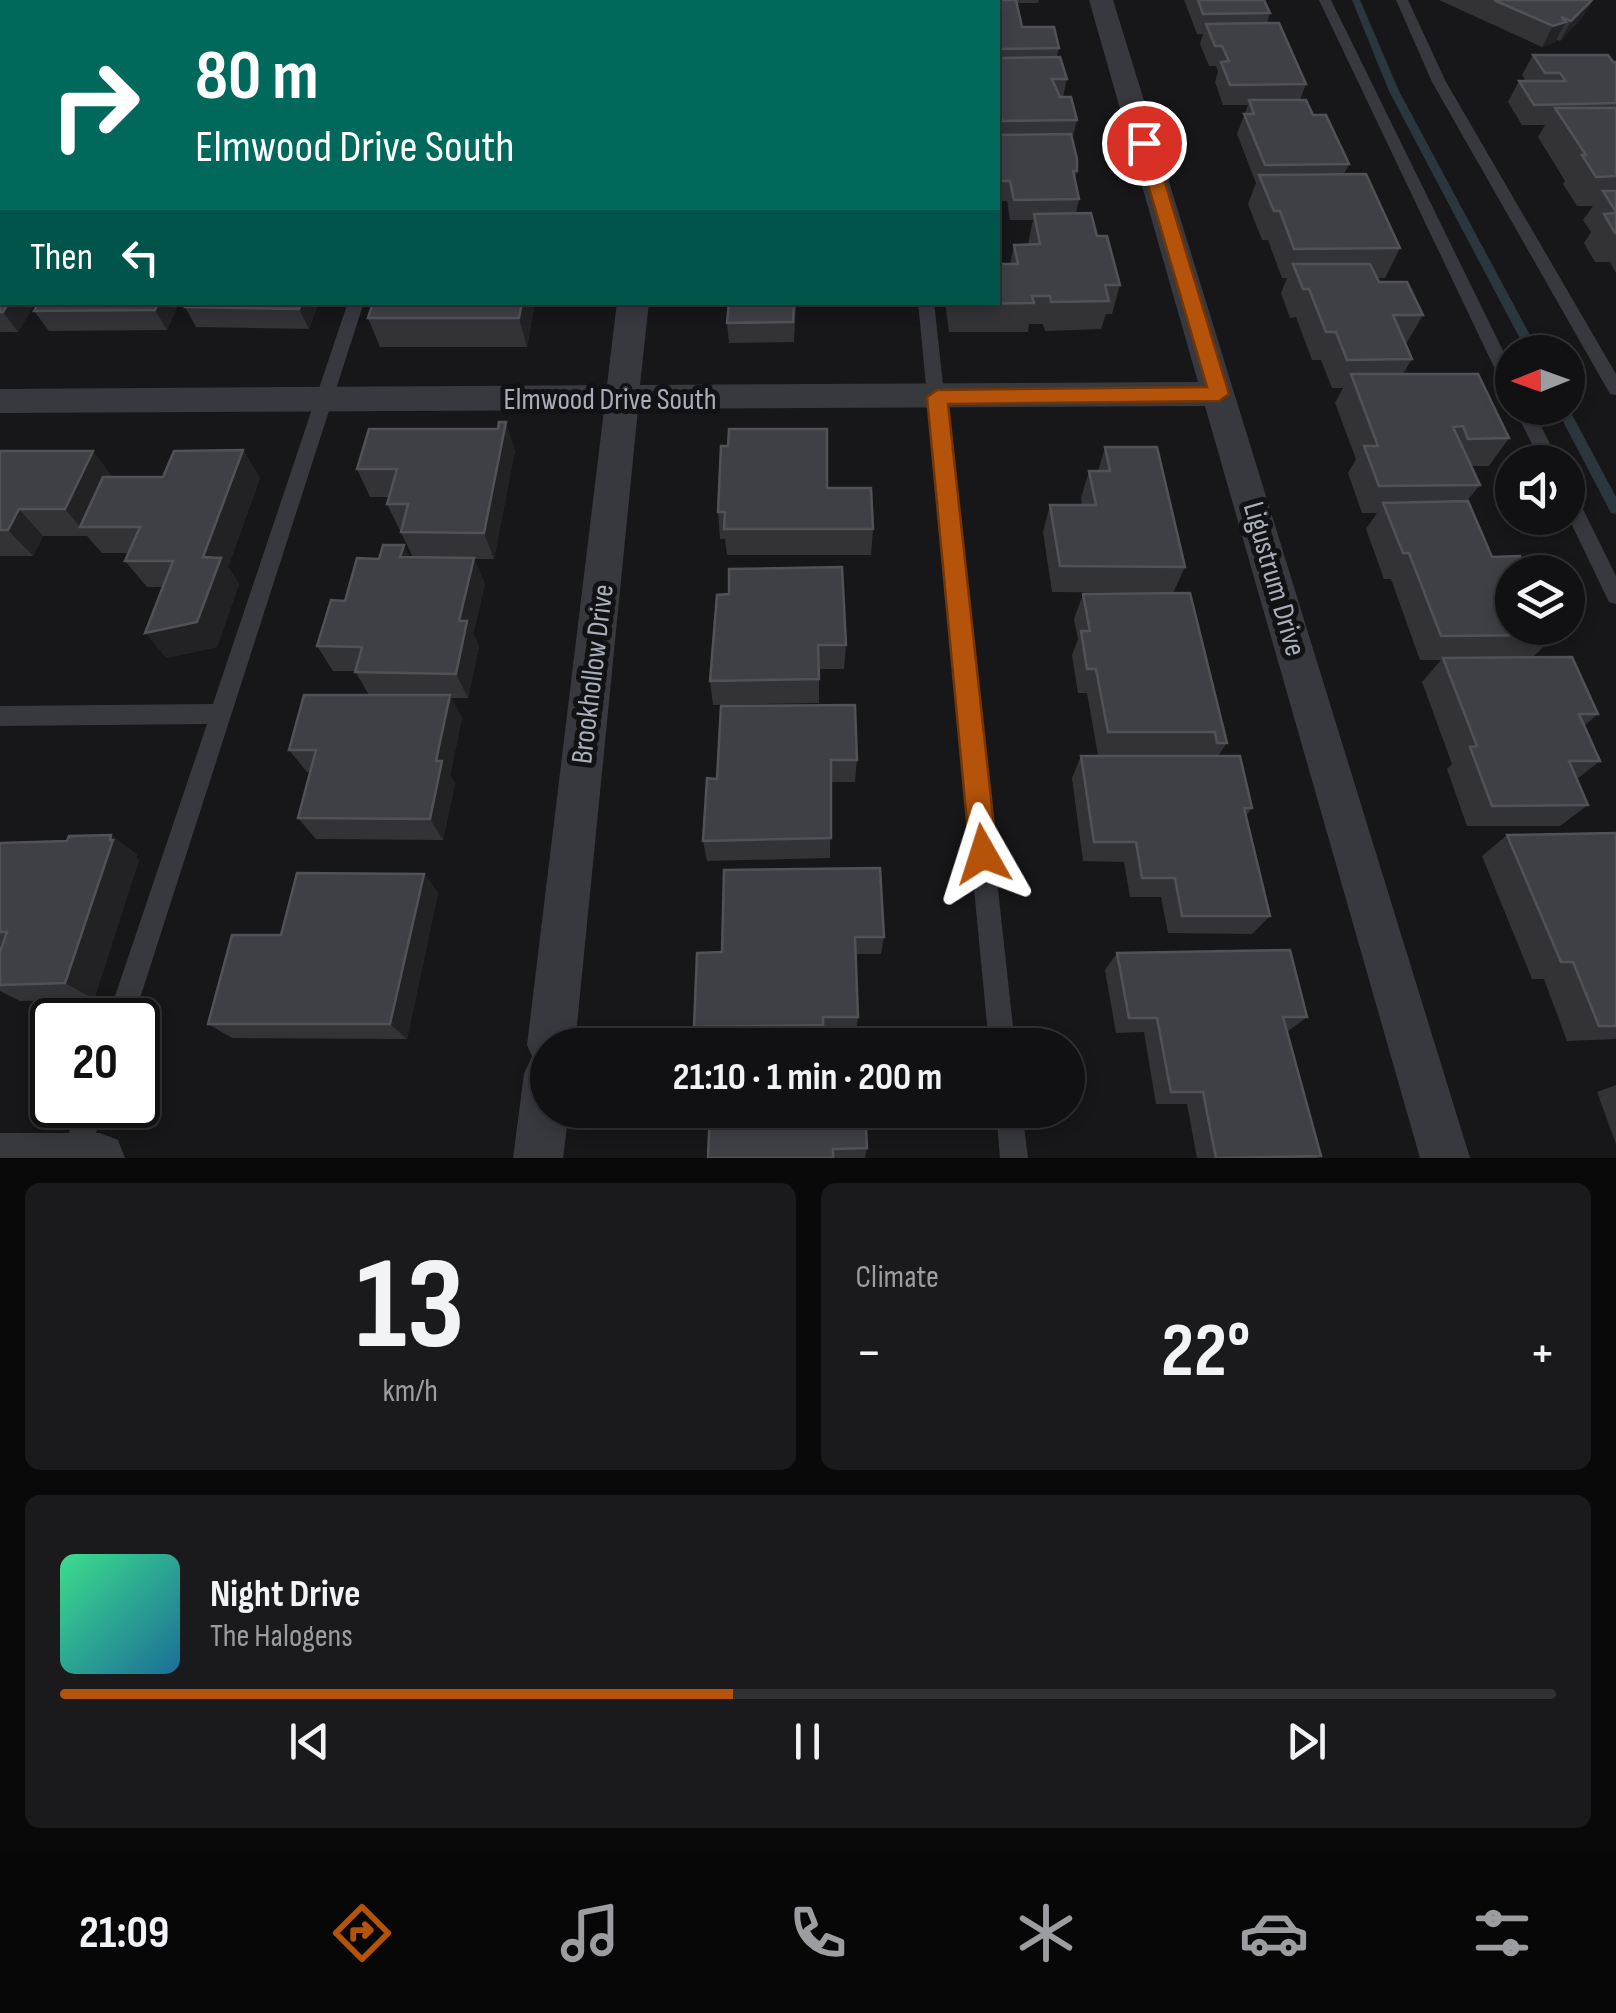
<!DOCTYPE html>
<html lang="en">
<head>
<meta charset="utf-8">
<style>
  body { margin:0; font-family:"Sofia Sans Condensed",sans-serif; background:#1a1a1c; color:#f1f3f6; height:100vh; display:flex; flex-direction:column; font-size:38px; white-space:nowrap }
  * { box-sizing:border-box; margin:0 }
  p { font-size:32px; color:#9c9da0 }
  .icon { flex:none; width:55px; height:55px; fill:none; stroke:currentColor; stroke-width:2; stroke-linecap:round; stroke-linejoin:round }
  .map { position:relative; height:1158px; overflow:hidden }
  .panel { display:flex; flex-direction:column; gap:25px; padding:25px; background:#09090a; flex:1 }
  .panel>* { flex:none }
  .guide { position:absolute; left:0px; top:0px; width:1000px; height:305px; box-shadow:0 5px 15px #0003,0 0 0 2px #303133; background:#00695c; color:#fff; overflow:hidden }
  .needle { width:65px; rotate:269deg }
  .tools { position:absolute; left:1495px; top:335px; display:grid; gap:20px }
  .tools a { display:grid; place-items:center; width:90px; height:90px; border-radius:50%; background:#111113; box-shadow:0 5px 15px #0003,0 0 0 2px #303133; font-size:50px }
  .speed { position:absolute; left:30px; top:998px; display:flex; gap:20px; font-size:50px; font-weight:700; text-align:center }
  .speed>* { display:grid; place-content:center; width:130px; height:130px; border-radius:50%; background:#111113; box-shadow:0 5px 15px #0003,0 0 0 2px #303133; line-height:1 }
  .speed .limit { border:5px solid #111; border-radius:15px; background:#fff; color:#111 }
  .pin { position:absolute; display:grid; place-items:center; width:85px; height:85px; color:#fff; margin:-42px; border:5px solid #fff; border-radius:50%; box-shadow:0 2px 10px #0007 }
  .me { position:absolute; width:110px; margin:-55px; rotate:354deg; stroke-linejoin:round; filter:drop-shadow(0 0 8px #0008) }
  .turn { display:flex; align-items:center; gap:35px; height:210px; padding:0 30px; font-size:45px }
  .turn .icon { width:130px; height:130px; stroke-width:2.5 }
  .turn b { display:block; font-size:70px; line-height:85px }
  .then { display:flex; align-items:center; height:95px; padding:0 30px; background:#0003; gap:20px; font-size:38px }
  .big { font-size:75px; font-weight:700; line-height:1.1 }
  .panel .widget { flex:1; display:flex; flex-direction:column; justify-content:center; gap:15px; min-width:0; padding:0 35px; border-radius:15px; background:#1a1a1c }
  .panel .dial { align-items:center; gap:0 }
  .dial b { font-size:130px; line-height:1 }
  .song { display:flex; align-items:center; gap:30px }
  .cover { width:120px; height:120px; border-radius:15px; background:linear-gradient(135deg,hsl(150 70% 55%),hsl(200 70% 35%)) }
  .played { height:10px; border-radius:5px; background:linear-gradient(90deg,#b45309 45%,#303133 45%) }
  .keys { display:flex; justify-content:space-around; direction:ltr }
  .heat { display:flex; justify-content:space-between; align-items:center; font-size:55px; direction:ltr }
  .panel .tiles { flex:1; display:grid; gap:25px; grid-template-columns:1fr 1fr }
  .widget:last-child { grid-column:span 2 }
  .trip { position:absolute; left:530px; top:1028px; width:555px; height:100px; border-radius:50px; background:#111113; box-shadow:0 5px 15px #0003,0 0 0 2px #303133; font-weight:700; line-height:100px; text-align:center }
  .tab-bar { display:flex; height:160px; justify-content:space-around; align-items:center; background:#070708; color:#9c9da0 }
  .tab-bar .icon { width:70px; height:70px }
  .tab-bar .current { color:#b45309 }
  .tab-bar b { font-size:45px; color:#f1f3f6 }
  .map>svg:first-child { display:block }
  .lines { fill:none; stroke-linecap:round; stroke-linejoin:round }
  .stream { fill:#2b373f; fill-rule:evenodd }
  .service { fill:#37393f; fill-rule:evenodd }
  .minor { fill:#37393f; fill-rule:evenodd }
  .wall { fill:#333337 }
  .shaded-wall { fill:#222225 }
  .building { fill:#3f4045; stroke:#505257; stroke-width:2.5 }
  .route { fill:#b45309; stroke:#753606; stroke-width:2.5 }
  .labels { text-anchor:middle; dominant-baseline:central; stroke-width:10; stroke-linejoin:round; paint-order:stroke }
  .street-label { font-size:30px; fill:#a8aeba; stroke:#121214 }
</style>
</head>
<body>
<div class="map">
<svg width="1616" height="1158" viewBox="0 0 1616 1158">
  <rect width="100%" height="100%" fill="#171719"/>
  <g class="lines">
    <!-- stream -->
    <g class="stream">
      <path d="M1352 0H1360L1399 91 1539 352H1527L1389 91Z"/>
      <path d="M1568 407 1616 497V514L1611 513 1556 408Z"/>
    </g>
    <!-- service -->
    <g class="service">
      <path d="M886 0H898L899 2H887Z"/>
      <path d="M1319 0H1331L1512 369V392L1503 386Z"/>
      <path d="M1396 0H1408L1446 82 1616 374V395L1610 394 1432 82Z"/>
      <path d="M2 207V217L0 218V208Z"/>
      <path d="M348 302H364L133 1020H107L207 724 0 726V706L213 704Z"/>
      <path d="M918 302H934L1015 1045H989Z"/>
      <path d="M1514 408H1532L1559 462H1541Z"/>
      <path d="M1568 491 1575 493 1616 576V604L1609 602 1568 517Z"/>
      <path d="M79 1105H105L88 1158H60Z"/>
      <path d="M996 1110H1022L1028 1158H1000Z"/>
    </g>
    <!-- minor -->
    <g class="minor">
      <rect x="650" y="0" width="24" height="2"/>
      <path d="M1089 0H1113L1470 1158H1420L1205 406 638 409 575 1045H548V1110H569L563 1158H513L524 1074 532 1056 527 1045 604 410 0 413V389L607 385 617 302H649L640 385 1198 382Z"/>
      <path d="M0 27 2 28V44L0 43Z"/>
      <path d="M0 1133H100L118 1140 125 1158H0Z"/>
    </g>
  </g>
  <!-- wall -->
  <g class="wall">
    <path d="M61 0H111L109 2H62Z"/>
    <path d="M153 0H217L215 2H155Z"/>
    <path d="M222 0H328L327 2H223Z"/>
    <path d="M343 0H430L429 2H344Z"/>
    <path d="M484 0H586V2H485Z"/>
    <path d="M958 0H1039L1038 3H1017L1022 27 1059 48 1057 57 1067 79 1063 97 1077 120 1072 140 1077 171 1075 179 1079 199 1076 214 1097 236 1120 285 1112 314H1106L1101 329 1045 331 1043 324H1029L1028 332H949L945 302H998L1010 264 1014 245 1028 244 1033 220H1010L1007 201H998V2H957Z"/>
    <path d="M1184 0H1264L1270 13 1267 23 1306 84 1300 100 1313 115 1349 164 1344 174 1400 248 1385 278H1376L1379 282 1423 315 1406 344 1412 359 1403 374 1509 438 1489 466H1471L1480 485 1467 501 1492 557 1556 635 1533 657 1598 714 1584 726 1600 761 1577 779 1588 805 1560 826H1467L1447 769 1452 764 1422 682 1441 660H1420L1391 579H1384L1366 529 1377 513H1362L1348 473 1356 459 1335 403 1343 388H1332L1321 360H1312L1296 317 1290 318 1281 293 1287 278H1282L1268 240H1262L1248 204 1256 183 1237 134 1248 105H1223L1215 82 1218 71 1216 66H1209L1200 44 1203 34H1197Z"/>
    <path d="M1439 0H1593L1582 18 1560 41 1557 40 1555 42 1542 47Z"/>
    <path d="M1533 55 1616 62V273L1610 262H1595L1584 243 1591 232 1583 220 1593 206H1577L1563 184 1565 181 1538 137 1545 125H1522L1508 102 1519 81H1526L1522 75Z"/>
    <rect x="0" y="75" width="2" height="54"/>
    <path d="M0 244 2 302H36L18 332H0Z"/>
    <path d="M179 302 167 330 49 331 34 311Z"/>
    <path d="M319 302 309 329 196 327 185 307Z"/>
    <path d="M535 302 527 347H380L368 318Z"/>
    <path d="M729 302H833L796 304 794 342 729 343 727 323Z"/>
    <path d="M1105 447 1185 567 1173 593 1052 592 1043 532 1050 505H1082L1081 498 1089 471H1098Z"/>
    <path d="M243 450 260 478 228 567 239 584 217 647 166 658 163 587H147L125 561 128 553H102L87 536H43L33 556H0V451H93L112 477H163Z"/>
    <path d="M515 450 494 559H474L485 584 473 634 479 646 468 698H451L462 718 450 775 455 783 443 840 316 839 298 818 310 772H307L289 750 369 695 355 671H333L317 646 345 601 379 559 413 557 387 504 389 497H370L357 469Z"/>
    <path d="M827 488 873 529 871 555H727L725 539H720L718 512Z"/>
    <path d="M729 594 846 645 844 669H819V703L713 705 710 681Z"/>
    <path d="M1083 594 1227 743 1218 756 1252 808 1246 816 1270 916 1252 934 1168 933 1161 897H1130L1124 862 1083 861 1072 778 1081 756H1201L1200 755H1098L1087 693H1078L1072 655 1078 639 1074 619Z"/>
    <path d="M721 706 857 760 855 782H831L830 858 707 861 703 841 717 779Z"/>
    <path d="M1616 833V1039L1567 1041 1544 979H1532L1482 856 1507 835Z"/>
    <path d="M111 835 137 855 136 858 139 860 94 999 20 1001 0 991V843L67 841Z"/>
    <path d="M724 870 884 937 881 954H856L858 1017 856 1032H823V1039L699 1041 694 1027 722 952Z"/>
    <path d="M424 874 438 893 407 1039 232 1038 208 1024 281 935Z"/>
    <path d="M1117 953 1307 1017 1287 1032 1321 1156 1317 1158H1197L1187 1104H1156L1144 1032 1116 1033 1105 970Z"/>
    <path d="M1616 1085V1144L1597 1092Z"/>
    <path d="M710 1110 867 1148 865 1158H708Z"/>
  </g>
  <!-- shaded-wall -->
  <g class="shaded-wall">
    <path d="M96 0H111L109 2H98Z"/>
    <path d="M198 0H217L215 2H199Z"/>
    <path d="M312 0H328L327 2H313Z"/>
    <path d="M1593 0 1582 18 1560 41 1571 21Z"/>
    <path d="M1566 22 1555 42 1542 47 1553 26Z"/>
    <path d="M9 302H36L18 332 3 312Z"/>
    <path d="M158 302H179L167 330 155 310Z"/>
    <path d="M302 302H319L309 329 299 309Z"/>
    <path d="M522 302H535L527 347 519 318Z"/>
    <path d="M506 422 515 450 494 559 484 533Z"/>
    <path d="M243 450 260 478 228 567 239 584 217 647 166 658 145 633 203 557Z"/>
    <path d="M93 451 114 479 80 527 65 509Z"/>
    <path d="M19 509 43 536 33 556 8 530Z"/>
    <path d="M404 545 416 571 400 557Z"/>
    <path d="M474 558 485 584 473 634 479 646 468 698 456 674 459 621Z"/>
    <path d="M450 695 462 718 450 775 455 783 443 840 430 819 436 761Z"/>
    <path d="M111 835 137 855 136 858 139 860 94 999 65 983Z"/>
    <path d="M424 874 438 893 407 1039 390 1024Z"/>
  </g>
  <!-- building -->
  <g class="building">
    <path d="M520 0H579L578 2H519Z"/>
    <path d="M742 0H819V2H741Z"/>
    <path d="M959 0H1016L1022 27H1054L1059 48 998 49V2H960Z"/>
    <path d="M1198 0H1264L1270 13 1203 14Z"/>
    <path d="M1494 0H1592L1571 21 1561 17 1566 22 1553 26Z"/>
    <path d="M1279 23 1306 84 1230 85 1221 62 1229 61 1222 46H1215L1206 24Z"/>
    <path d="M1533 55H1608L1613 62H1616V103L1534 105 1519 81H1566L1560 73H1545Z"/>
    <path d="M1060 57 1067 79H1052L1060 97H1071L1077 120 1002 121 998 98V58Z"/>
    <path d="M0 75H2V106L0 109Z"/>
    <path d="M1249 100H1306L1313 115H1326L1349 164 1265 165 1244 114H1254Z"/>
    <path d="M1555 108H1616V176L1596 177 1582 155H1586Z"/>
    <path d="M1071 134 1077 159V171H1073L1079 199 1014 200 1010 181H998V135Z"/>
    <path d="M1366 174 1400 248 1294 249 1280 211H1274L1259 175Z"/>
    <path d="M1603 191H1616V212Z"/>
    <path d="M1091 213 1097 236H1107L1120 285H1105L1109 301 1051 302 1050 296H1032L1034 303 953 304V302H998V264H1018L1014 245 1040 244 1034 214Z"/>
    <path d="M1616 213V233H1615L1604 214Z"/>
    <path d="M2 242V302H9L3 312H0V244Z"/>
    <path d="M1293 264H1370L1379 282H1407L1423 315H1393L1412 359 1347 360 1336 332H1326L1309 289H1303Z"/>
    <path d="M39 302H158L155 310 34 311Z"/>
    <path d="M187 302H302L299 309 185 307Z"/>
    <path d="M373 302H522L519 318H368Z"/>
    <path d="M729 302H794L793 322 727 323Z"/>
    <path d="M1351 374H1478L1509 438 1468 439 1463 426 1453 427 1480 485 1379 486 1364 446H1378Z"/>
    <path d="M499 422H506L484 533 401 532 408 504H387L397 469H357L369 429H498Z"/>
    <path d="M729 429H827V488H871L873 529H724L725 512H718L721 446H728Z"/>
    <path d="M1105 447H1157L1185 567 1060 566 1050 505H1096L1089 471H1110Z"/>
    <path d="M243 450 203 557 221 558 197 622 145 633 173 561H125L140 527H80L103 477H163L174 451Z"/>
    <path d="M0 451H93L65 509H19L8 530H0Z"/>
    <path d="M1468 501 1492 557 1520 556 1527 572H1512V628H1552L1556 635 1441 636 1409 553H1403L1383 503Z"/>
    <path d="M383 545H404L400 557 474 558 459 621H467L456 674 355 672 362 647 317 646 331 600 345 601 357 558 379 559Z"/>
    <path d="M842 567 846 645H818L819 679 710 681 717 595 729 594V569Z"/>
    <path d="M1190 593 1227 743H1217L1215 732H1108L1096 669H1087L1081 631H1090L1083 594Z"/>
    <path d="M1572 657 1598 714H1579L1600 761H1569L1588 805 1492 806 1470 747 1477 746 1443 658Z"/>
    <path d="M304 695H450L436 761H442L430 819 298 818 316 750H289Z"/>
    <path d="M855 705 857 760H831V838L703 841 707 778 717 779 721 706Z"/>
    <path d="M1081 756H1240L1252 808H1244L1270 916H1182L1175 878H1142L1136 842H1094Z"/>
    <path d="M1616 833V1026H1599L1573 962H1561L1507 835Z"/>
    <path d="M111 835 110 840H113L65 983 0 985V952L7 932H0V843L67 841 69 836Z"/>
    <path d="M880 868 884 937H855L858 1017H823V1025L694 1027 697 953 722 952 724 870Z"/>
    <path d="M297 873 424 874 390 1024H208L232 935H281Z"/>
    <path d="M1290 950 1307 1017H1283L1321 1156 1216 1158 1203 1092H1171L1157 1018H1129L1117 953Z"/>
    <path d="M710 1110H865L867 1148 833 1149V1158H708Z"/>
  </g>
  <!-- route -->
  <path class="route" d="M1138 140 1153 143 1229 394 1219 401 948 404 997 854 993 863 983 867 974 863 970 854 927 397 937 390 1207 387 1136 143Z"/>
  <g class="labels">
    <!-- street labels -->
    <g class="street-label">
      <text x="610" y="400">Elmwood Drive South</text>
      <text transform="translate(1274 579) rotate(74)">Ligustrum Drive</text>
      <text transform="translate(593 674) rotate(-83)">Brookhollow Drive</text>
    </g>
  </g>
</svg>
<div class="tools">
<a><svg class="needle" viewBox="-14 -14 28 28"><path d="M0-13l5 13h-10z" fill="#e53935"/><path d="M0 13l5-13h-10z" fill="#9c9da0"/></svg></a>
<a><svg class="icon" aria-label="sound" viewBox="0 0 24 24"><path d="M4 9h4l5-4v14l-5-4H4zM17 9q2 3 0 6"/></svg></a>
<a><svg class="icon" aria-label="layers" viewBox="0 0 24 24"><path d="M12 4l9 5-9 5-9-5zM3 14l9 5 9-5"/></svg></a>
</div>
<div class="speed"><div class="limit">20</div></div>
<div class="pin" style="left:1144px;top:143px;background:#d93025"><svg class="icon" aria-label="arrive" viewBox="0 0 24 24"><path d="M6 21V4h12l-3 4 3 4H6"/></svg></div>
<svg class="me" style="left:983px;top:854px" viewBox="-20 -20 40 40"><path d="M0-17L14 15 0 8-14 15z" fill="#b45309" stroke="#fff" stroke-width="4"/></svg>
<div class="trip">21:10 · 1 min · 200 m</div>
<div class="guide">
<div class="turn"><svg class="icon" aria-label="right" viewBox="0 0 24 24"><path d="M7 20v-9h11M14 6l5 5-5 5"/></svg><div><b>80 m</b>Elmwood Drive South</div></div>
<div class="then">Then<svg class="icon" aria-label="left" viewBox="0 0 24 24"><path d="M17 20v-9H6M10 6l-5 5 5 5"/></svg></div>
</div>
</div>
<section class="panel">
<div class="tiles">
<div class="widget dial"><b>13</b><p>km/h</p></div>
<div class="widget"><p>Climate</p>
<div class="heat"><a>−</a><b class="big">22°</b><a>+</a></div>
</div>
<div class="widget">
<div class="song"><i class="cover"></i><div><b>Night Drive</b><p>The Halogens</p></div></div>
<div class="played"></div>
<div class="keys"><svg class="icon" aria-label="previous" viewBox="0 0 24 24"><path d="M18 5L8 12l10 7zM5 5v14"/></svg><svg class="icon" aria-label="pause" viewBox="0 0 24 24"><path d="M8 5v14M16 5v14"/></svg><svg class="icon" aria-label="next" viewBox="0 0 24 24"><path d="M6 5l10 7-10 7zM19 5v14"/></svg></div>
</div>
</div>
</section>
<nav class="tab-bar">
<b>21:09</b>
<svg class="icon current" aria-label="directions" viewBox="0 0 24 24"><path d="M12 3l9 9-9 9-9-9zM9 14v-3h6M13 9l2 2-2 2"/></svg>
<svg class="icon" aria-label="music" viewBox="0 0 24 24"><path d="M9 18V5l10-2v13"/><circle cx="6" cy="18" r="3"/><circle cx="16" cy="16" r="3"/></svg>
<svg class="icon" aria-label="phone" viewBox="0 0 24 24"><path d="M5 4h4l2 5-3 2q2 4 5 5l2-3 5 2v4C11 20 4 13 5 4z"/></svg>
<svg class="icon" aria-label="climate" viewBox="0 0 24 24"><path d="M12 3v18M4 7l16 10M4 17L20 7"/></svg>
<svg class="icon" aria-label="car" viewBox="0 0 24 24"><path d="M5 17H2v-5l4-1 3-4h7l3 4 3 1v5h-3M9 17h6M6 11h13"/><circle cx="7" cy="17" r="2"/><circle cx="17" cy="17" r="2"/></svg>
<svg class="icon" aria-label="filters" viewBox="0 0 24 24"><path d="M4 7h16M4 17h16"/><circle cx="9" cy="7" r="2"/><circle cx="15" cy="17" r="2"/></svg>
</nav>
</body>
</html>
